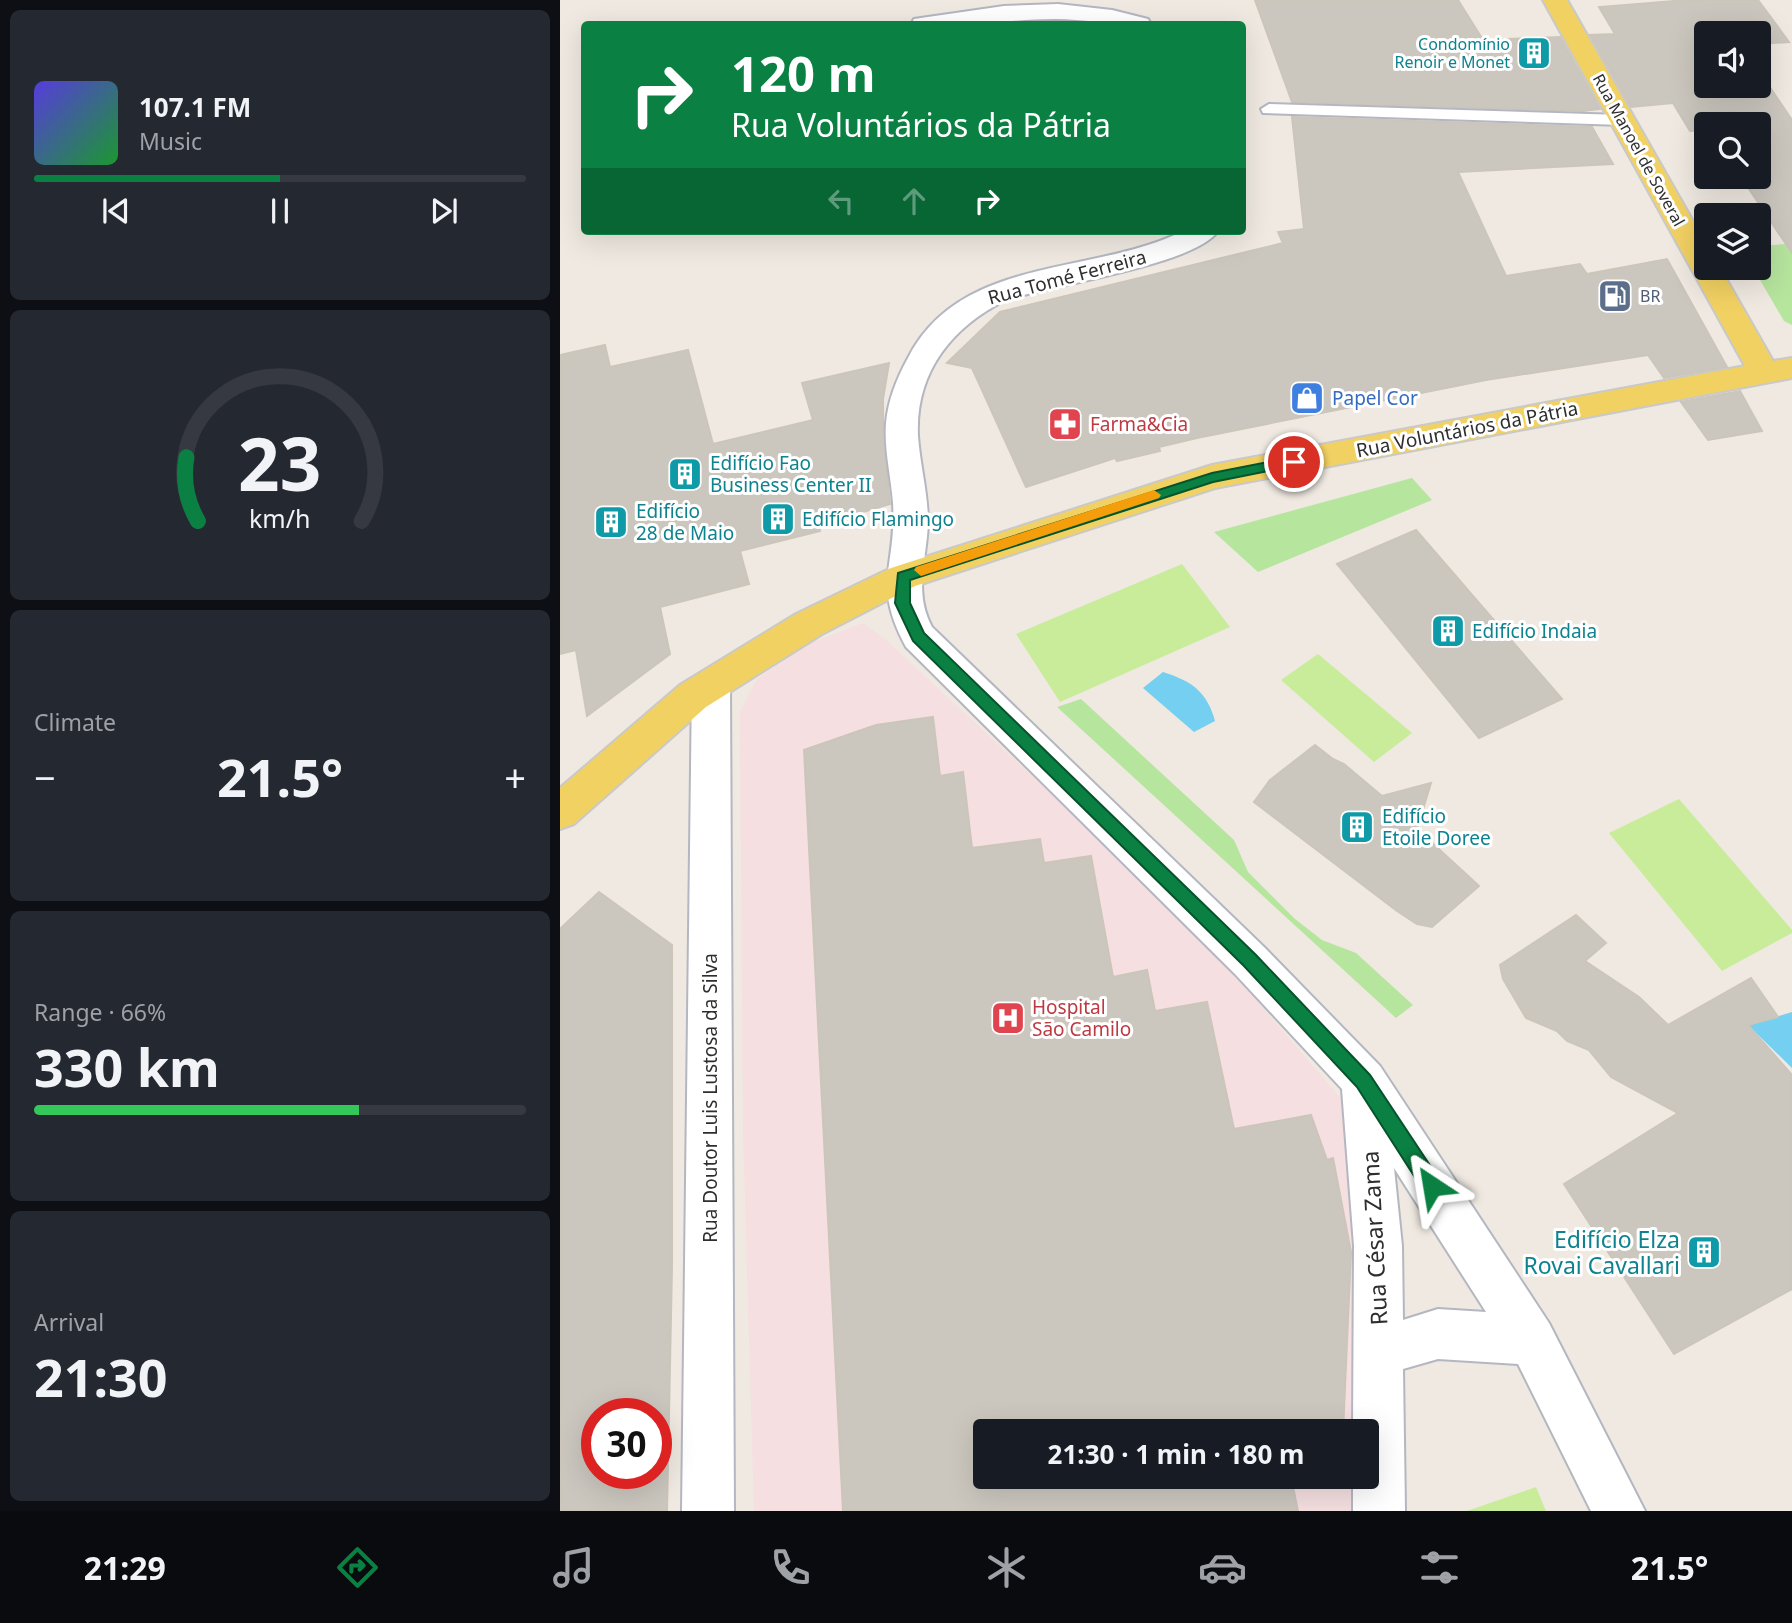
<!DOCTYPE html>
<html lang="en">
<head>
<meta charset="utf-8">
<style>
  body { margin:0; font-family:"Noto Sans",sans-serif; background:#242831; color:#f1f3f6; height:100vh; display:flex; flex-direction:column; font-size:26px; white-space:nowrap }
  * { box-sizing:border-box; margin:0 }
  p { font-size:23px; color:#9ea1a6 }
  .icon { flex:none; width:38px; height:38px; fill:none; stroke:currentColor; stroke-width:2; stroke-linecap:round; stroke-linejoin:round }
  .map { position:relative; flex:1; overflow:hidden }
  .sheet { display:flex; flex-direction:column; gap:10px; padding:10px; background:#0d0f14; width:560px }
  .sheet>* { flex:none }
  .banner { position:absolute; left:21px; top:21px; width:665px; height:214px; border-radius:7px; box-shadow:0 7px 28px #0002; background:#0b8043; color:#fff; overflow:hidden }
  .controls { position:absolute; left:1134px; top:21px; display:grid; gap:14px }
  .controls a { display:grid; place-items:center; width:77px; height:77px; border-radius:7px; background:#171b24; box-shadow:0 7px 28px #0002; font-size:35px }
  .speed { position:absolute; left:21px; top:1398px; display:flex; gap:14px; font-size:35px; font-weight:700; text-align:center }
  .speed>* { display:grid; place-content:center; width:91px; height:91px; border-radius:50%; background:#171b24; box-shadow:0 7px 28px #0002; line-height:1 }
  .speed .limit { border:10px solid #d22; background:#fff; color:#111 }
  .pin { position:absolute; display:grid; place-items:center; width:60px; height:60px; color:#fff; margin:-30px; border:4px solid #fff; border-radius:50%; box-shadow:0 2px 7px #0007 }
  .me { position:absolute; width:77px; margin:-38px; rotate:327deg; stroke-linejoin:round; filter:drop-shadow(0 0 5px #0008) }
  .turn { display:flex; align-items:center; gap:24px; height:147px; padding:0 35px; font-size:32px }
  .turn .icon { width:91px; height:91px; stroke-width:2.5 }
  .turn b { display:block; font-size:49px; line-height:60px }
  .lanes { display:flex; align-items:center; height:66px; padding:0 35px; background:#0003; justify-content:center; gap:35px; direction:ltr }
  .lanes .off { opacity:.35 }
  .big { font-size:52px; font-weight:700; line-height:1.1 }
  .sheet .widget { flex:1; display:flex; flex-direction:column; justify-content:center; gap:10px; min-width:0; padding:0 24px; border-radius:10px; background:#242831 }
  .sheet .dial { align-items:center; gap:0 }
  .dial svg { height:182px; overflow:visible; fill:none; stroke:#363941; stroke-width:7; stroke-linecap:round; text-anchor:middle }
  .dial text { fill:#f1f3f6; stroke:none }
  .song { display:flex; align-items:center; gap:21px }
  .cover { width:84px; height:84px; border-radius:10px; background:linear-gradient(135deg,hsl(250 70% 55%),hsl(130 70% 35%)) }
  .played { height:7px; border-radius:4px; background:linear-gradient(90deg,#0b8043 50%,#363941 50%) }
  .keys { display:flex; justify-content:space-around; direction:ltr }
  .heat { display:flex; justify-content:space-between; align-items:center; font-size:38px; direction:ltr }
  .charge { height:10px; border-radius:5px; background:linear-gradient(90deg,#34c759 66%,#363941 0) }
  .trip { position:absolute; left:413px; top:1419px; width:406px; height:70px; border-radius:7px; background:#171b24; box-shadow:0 7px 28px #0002; font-weight:700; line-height:70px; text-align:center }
  .menu { display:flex; height:112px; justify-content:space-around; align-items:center; background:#090b0e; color:#9ea1a6 }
  .menu .icon { width:49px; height:49px }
  .menu .selected { color:#0b8043 }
  .menu b { font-size:32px; color:#f1f3f6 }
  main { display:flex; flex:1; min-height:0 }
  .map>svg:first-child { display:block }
  .medical { fill:#f5dfe0 }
  .green { fill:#b6e59e }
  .pitch { fill:#c9ec9a }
  .water { fill:#75cff0 }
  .building { fill:#cbc7bf; stroke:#cbc5ba; stroke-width:2; fill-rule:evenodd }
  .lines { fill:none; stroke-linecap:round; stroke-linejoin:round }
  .lane-casing { stroke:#b4b7c1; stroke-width:4 }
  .street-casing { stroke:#b4b7c1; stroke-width:4 }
  .primary-casing { stroke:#c9c9c9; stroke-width:4 }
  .lane { fill:#fff; fill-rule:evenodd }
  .street { fill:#fff; fill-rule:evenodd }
  .primary { fill:#f2d163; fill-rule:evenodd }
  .route { fill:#0b8043; stroke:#07532c; stroke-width:2 }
  .slow { fill:#f59e0b }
  .labels { text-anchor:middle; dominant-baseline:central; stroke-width:6; stroke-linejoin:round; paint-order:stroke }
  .far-culture-label { font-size:16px; fill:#0d838f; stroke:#fff; text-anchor:end }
  .far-street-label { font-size:16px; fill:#2e2e2e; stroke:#fff }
  .far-service-label { font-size:16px; fill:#4e5e75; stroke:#fff; text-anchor:start }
  .street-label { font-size:19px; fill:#2e2e2e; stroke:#fff }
  .shop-label { font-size:19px; fill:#366cbe; stroke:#fff; text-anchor:start }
  .health-label { font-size:19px; fill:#be3a42; stroke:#fff; text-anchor:start }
  .culture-label { font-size:19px; fill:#0d838f; stroke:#fff; text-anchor:start }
  .near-street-label { font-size:23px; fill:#2e2e2e; stroke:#fff }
  .near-culture-label { font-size:23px; fill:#0d838f; stroke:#fff; text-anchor:end }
</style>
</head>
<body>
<main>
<section class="sheet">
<div class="widget">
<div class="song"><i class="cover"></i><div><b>107.1 FM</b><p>Music</p></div></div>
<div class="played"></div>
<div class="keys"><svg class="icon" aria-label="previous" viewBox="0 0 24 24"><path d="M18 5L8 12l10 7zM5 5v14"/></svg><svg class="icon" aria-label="pause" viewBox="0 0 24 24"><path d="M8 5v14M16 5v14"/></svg><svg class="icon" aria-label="next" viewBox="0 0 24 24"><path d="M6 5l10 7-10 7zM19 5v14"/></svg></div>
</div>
<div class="widget dial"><svg viewBox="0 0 100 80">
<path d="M14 69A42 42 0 1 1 86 69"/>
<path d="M14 69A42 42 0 0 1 9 41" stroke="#0b8043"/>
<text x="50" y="56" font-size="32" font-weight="700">23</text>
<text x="50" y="72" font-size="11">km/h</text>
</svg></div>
<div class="widget"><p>Climate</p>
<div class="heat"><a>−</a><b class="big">21.5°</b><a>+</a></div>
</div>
<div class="widget"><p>Range · 66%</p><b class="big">330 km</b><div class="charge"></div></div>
<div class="widget"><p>Arrival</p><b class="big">21:30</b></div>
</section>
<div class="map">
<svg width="1232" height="1511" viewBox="0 0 1232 1511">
  <rect width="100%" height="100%" fill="#efe9e1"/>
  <!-- medical -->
  <path class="medical" d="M303 623 327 641 629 922 795 1115 802 1257 792 1431 425 1432V1477H792L793 1511H194L183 1131 180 712 197 679 248 644Z"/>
  <!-- green -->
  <g class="green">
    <path d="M1226 244 1232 253V325L1224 321 1193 268H1199V246Z"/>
    <path d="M852 478 872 500 698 572 654 532Z"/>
    <path d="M521 699 674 840 688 872 735 919 762 940 796 953 853 1005 836 1018 497 707Z"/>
  </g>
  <!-- pitch -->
  <g class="pitch">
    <path d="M622 564 670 627 500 702 456 634Z"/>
    <path d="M758 654 852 733 814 762 721 680Z"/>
    <path d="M1119 799 1232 930V933L1162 971 1049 833Z"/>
    <path d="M976 1487 986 1511H907Z"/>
  </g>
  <!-- water -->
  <g class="water">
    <path d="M603 672C632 681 647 692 655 721L634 732 583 688Z"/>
    <path d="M1232 1012V1068L1188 1025Z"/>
  </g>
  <!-- building -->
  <g class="building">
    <path d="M695 0H898L923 40 1000 37 1040 109 1023 111 732 102Z"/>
    <path d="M1127 0H1198L1229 42 1199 44V33H1146V86H1199V71L1232 120V253L1181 177H1199V124H1146V130L1130 131 1113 103 1071 107 1030 35 1055 34 1039 7Z"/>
    <path d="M732 117 1032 127 1053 164 898 172 946 276 1020 264 1027 274 1107 259 1167 367 1104 378 1088 355 926 380 637 438 599 447 600 451 557 461 555 458 466 487 412 368 387 363 440 312 723 243 718 232 744 229Z"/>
    <path d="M45 345 50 367 128 350 153 444 253 420 242 383 329 363 323 399V433L330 504 259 525 260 531 180 551 189 584 100 607 110 654 27 716 16 650 0 654V355Z"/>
    <path d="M1180 391 1202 431 1148 440 1121 402Z"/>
    <path d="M856 530 1002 699 919 738 777 564Z"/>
    <path d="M373 717 380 776 403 772 412 848 480 839 484 863 531 856 553 977 587 970 595 1011 647 1002 674 1129 751 1115 767 1160 773 1158 791 1252 783 1432H425V1477H731L738 1511H283L244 750 316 725Z"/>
    <path d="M755 745 773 759 784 764 822 796 871 783 857 829 919 886 872 927 857 924 837 911 694 802 710 780Z"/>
    <path d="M39 892 112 945V1267L107 1511H0V929ZM37 1414H96V1474H37Z"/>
    <path d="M1016 915 1046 943 1025 961 1079 997 1108 1025 1191 978 1218 1017 1188 1025 1232 1075V1289L1114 1354 1004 1184 1118 1113 1051 1077 1029 1050 1007 1041 997 1031 966 1018 943 979 940 965Z"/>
  </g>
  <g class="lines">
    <!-- lane casing -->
    <g class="lane-casing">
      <path id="lane" d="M709 104 1062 115 1070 120 1062 125 703 113 701 109Z"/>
    </g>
    <!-- street casing -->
    <g class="street-casing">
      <g id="street">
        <path d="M498 4 552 10 588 19 591 24C559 27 528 19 495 19 447 19 398 29 351 24L354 19 444 6Z"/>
        <path d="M623 231H658C635 265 491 285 446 300 392 327 355 372 358 436 360 465 368 493 368 522 367 559 353 592 372 627L705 948 820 1066 989 1323 1085 1511H1031L958 1364 878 1359 843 1369 845 1511H793V1477H807V1432H793L794 1246 782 1089 675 974 346 647C311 582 337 567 333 503 331 476 324 450 326 423 328 400 337 378 348 358 400 255 533 276 623 231ZM834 1168 926 1312 878 1309 843 1320 842 1246Z"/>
        <path d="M151 670 164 675 170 685 174 1511H122L132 685 138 675Z"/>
      </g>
    </g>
    <!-- primary casing -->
    <g class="primary-casing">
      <path id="primary" d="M983 0H1007L1146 244V268H1160L1213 361 1232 358V378L655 488 355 586 262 634 146 707 14 824 0 829V788L120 685 236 614 331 568 652 465 1185 366Z"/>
    </g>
    <!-- lane -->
    <use href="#lane" class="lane"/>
    <!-- street -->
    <use href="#street" class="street"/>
    <!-- primary -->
    <use href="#primary" class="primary"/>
  </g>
  <!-- route -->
  <path class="route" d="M734 457 739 458V465L653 482 350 580V603L364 633 696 955 810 1075 879 1179 882 1186 879 1193 872 1196 865 1193 797 1087 684 966 353 641 335 603 338 573 652 473Z"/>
  <!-- slow -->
  <path class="slow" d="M594 490 601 495 599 498 361 576 354 570 356 567Z"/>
  <!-- icons -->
  <defs>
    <g id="building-square" transform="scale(1.75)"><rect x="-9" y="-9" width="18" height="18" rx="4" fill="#0f9aa8" stroke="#fff"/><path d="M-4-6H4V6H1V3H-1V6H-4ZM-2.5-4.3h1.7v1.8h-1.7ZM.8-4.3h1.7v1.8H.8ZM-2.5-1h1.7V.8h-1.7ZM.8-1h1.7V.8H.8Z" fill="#fff"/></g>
    <g id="fuel-square" transform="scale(1.75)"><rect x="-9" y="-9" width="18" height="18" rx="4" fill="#5c6f8a" stroke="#fff"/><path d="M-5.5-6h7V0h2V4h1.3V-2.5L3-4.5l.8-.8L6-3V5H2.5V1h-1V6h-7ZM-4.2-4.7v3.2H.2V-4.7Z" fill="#fff"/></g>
    <g id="shop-square" transform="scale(1.75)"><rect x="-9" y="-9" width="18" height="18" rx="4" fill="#3f7fe0" stroke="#fff"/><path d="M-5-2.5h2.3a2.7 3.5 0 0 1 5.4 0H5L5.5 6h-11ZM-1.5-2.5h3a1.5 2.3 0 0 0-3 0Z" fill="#fff"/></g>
    <g id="pharmacy-square" transform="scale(1.75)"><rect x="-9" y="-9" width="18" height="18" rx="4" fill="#e0444e" stroke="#fff"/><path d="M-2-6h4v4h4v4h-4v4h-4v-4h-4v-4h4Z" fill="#fff"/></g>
    <g id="hospital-square" transform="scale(1.75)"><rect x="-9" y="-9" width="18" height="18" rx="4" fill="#e0444e" stroke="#fff"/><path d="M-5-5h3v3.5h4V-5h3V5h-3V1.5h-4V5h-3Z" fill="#fff"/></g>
  </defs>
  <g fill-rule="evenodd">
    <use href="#building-square" x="974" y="53"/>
    <use href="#fuel-square" x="1055" y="296"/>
    <use href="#shop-square" x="747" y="398"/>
    <use href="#pharmacy-square" x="505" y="424"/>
    <use href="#building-square" x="125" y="474"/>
    <use href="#building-square" x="218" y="519"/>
    <use href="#building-square" x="51" y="522"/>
    <use href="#building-square" x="888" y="631"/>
    <use href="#building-square" x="797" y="827"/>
    <use href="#hospital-square" x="448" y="1018"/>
    <use href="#building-square" x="1144" y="1252"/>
  </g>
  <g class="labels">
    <!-- far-culture labels -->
    <g class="far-culture-label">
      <text x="950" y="44">Condomínio<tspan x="950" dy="18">Renoir e Monet</tspan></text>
    </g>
    <!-- far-street labels -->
    <g class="far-street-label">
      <text transform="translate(1079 150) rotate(61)">Rua Manoel de Soveral</text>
    </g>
    <!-- far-service labels -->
    <g class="far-service-label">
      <text x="1080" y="296">BR</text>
    </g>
    <!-- street labels -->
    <g class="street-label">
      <text transform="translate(507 277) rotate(-15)">Rua Tomé Ferreira</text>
      <text transform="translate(907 429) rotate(-11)">Rua Voluntários da Pátria</text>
      <text transform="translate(150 1098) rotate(-90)">Rua Doutor Luis Lustosa da Silva</text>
    </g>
    <!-- shop labels -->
    <g class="shop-label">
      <text x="772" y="398">Papel Cor</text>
    </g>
    <!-- health labels -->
    <g class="health-label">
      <text x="530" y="424">Farma&amp;Cia</text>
      <text x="472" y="1007">Hospital<tspan x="472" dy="22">São Camilo</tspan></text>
    </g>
    <!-- culture labels -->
    <g class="culture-label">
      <text x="150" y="463">Edifício Fao<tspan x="150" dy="22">Business Center II</tspan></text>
      <text x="76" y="511">Edifício<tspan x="76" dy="22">28 de Maio</tspan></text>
      <text x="242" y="519">Edifício Flamingo</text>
      <text x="912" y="631">Edifício Indaia</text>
      <text x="822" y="816">Edifício<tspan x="822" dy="22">Etoile Doree</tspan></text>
    </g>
    <!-- near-street labels -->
    <g class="near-street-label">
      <text transform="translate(814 1238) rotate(-93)">Rua César Zama</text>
    </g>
    <!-- near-culture labels -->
    <g class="near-culture-label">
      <text x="1120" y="1239">Edifício Elza<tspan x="1120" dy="26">Rovai Cavallari</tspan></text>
    </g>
  </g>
</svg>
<div class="controls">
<a><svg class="icon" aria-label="sound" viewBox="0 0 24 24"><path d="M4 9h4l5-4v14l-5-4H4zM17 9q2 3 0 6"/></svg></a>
<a><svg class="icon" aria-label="search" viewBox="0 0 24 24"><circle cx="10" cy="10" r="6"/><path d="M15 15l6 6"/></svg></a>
<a><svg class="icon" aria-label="layers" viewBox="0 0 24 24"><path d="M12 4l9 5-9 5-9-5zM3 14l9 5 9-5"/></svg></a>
</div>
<div class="speed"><div class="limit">30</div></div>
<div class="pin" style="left:734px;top:462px;background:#d93025"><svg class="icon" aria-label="arrive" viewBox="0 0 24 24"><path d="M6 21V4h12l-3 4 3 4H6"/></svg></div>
<svg class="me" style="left:872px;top:1186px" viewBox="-20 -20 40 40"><path d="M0-17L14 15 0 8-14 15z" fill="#0b8043" stroke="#fff" stroke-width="4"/></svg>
<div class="trip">21:30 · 1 min · 180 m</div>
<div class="banner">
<div class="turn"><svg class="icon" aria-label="right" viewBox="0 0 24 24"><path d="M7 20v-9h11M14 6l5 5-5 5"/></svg><div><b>120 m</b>Rua Voluntários da Pátria</div></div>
<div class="lanes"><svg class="icon off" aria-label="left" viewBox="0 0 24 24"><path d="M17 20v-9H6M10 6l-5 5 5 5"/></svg><svg class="icon off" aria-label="ahead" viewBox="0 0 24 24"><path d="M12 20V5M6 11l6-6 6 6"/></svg><svg class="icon" aria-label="right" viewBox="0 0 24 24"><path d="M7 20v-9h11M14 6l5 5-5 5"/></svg></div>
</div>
</div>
</main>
<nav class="menu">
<b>21:29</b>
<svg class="icon selected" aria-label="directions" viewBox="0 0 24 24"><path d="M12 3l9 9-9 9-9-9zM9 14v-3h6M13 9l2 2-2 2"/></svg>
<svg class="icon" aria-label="music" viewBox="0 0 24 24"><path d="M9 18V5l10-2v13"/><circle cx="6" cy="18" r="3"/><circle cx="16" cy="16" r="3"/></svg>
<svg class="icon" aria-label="phone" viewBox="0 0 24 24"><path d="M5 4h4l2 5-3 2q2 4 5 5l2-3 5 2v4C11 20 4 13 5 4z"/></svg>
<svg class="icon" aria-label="climate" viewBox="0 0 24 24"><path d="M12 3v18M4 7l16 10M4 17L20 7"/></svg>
<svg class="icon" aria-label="car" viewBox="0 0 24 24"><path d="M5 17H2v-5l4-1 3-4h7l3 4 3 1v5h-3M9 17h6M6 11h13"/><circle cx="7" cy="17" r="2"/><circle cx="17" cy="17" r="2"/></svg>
<svg class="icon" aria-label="filters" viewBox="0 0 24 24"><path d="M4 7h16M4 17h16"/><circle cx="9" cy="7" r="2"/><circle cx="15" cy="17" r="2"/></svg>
<b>21.5°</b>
</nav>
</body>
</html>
